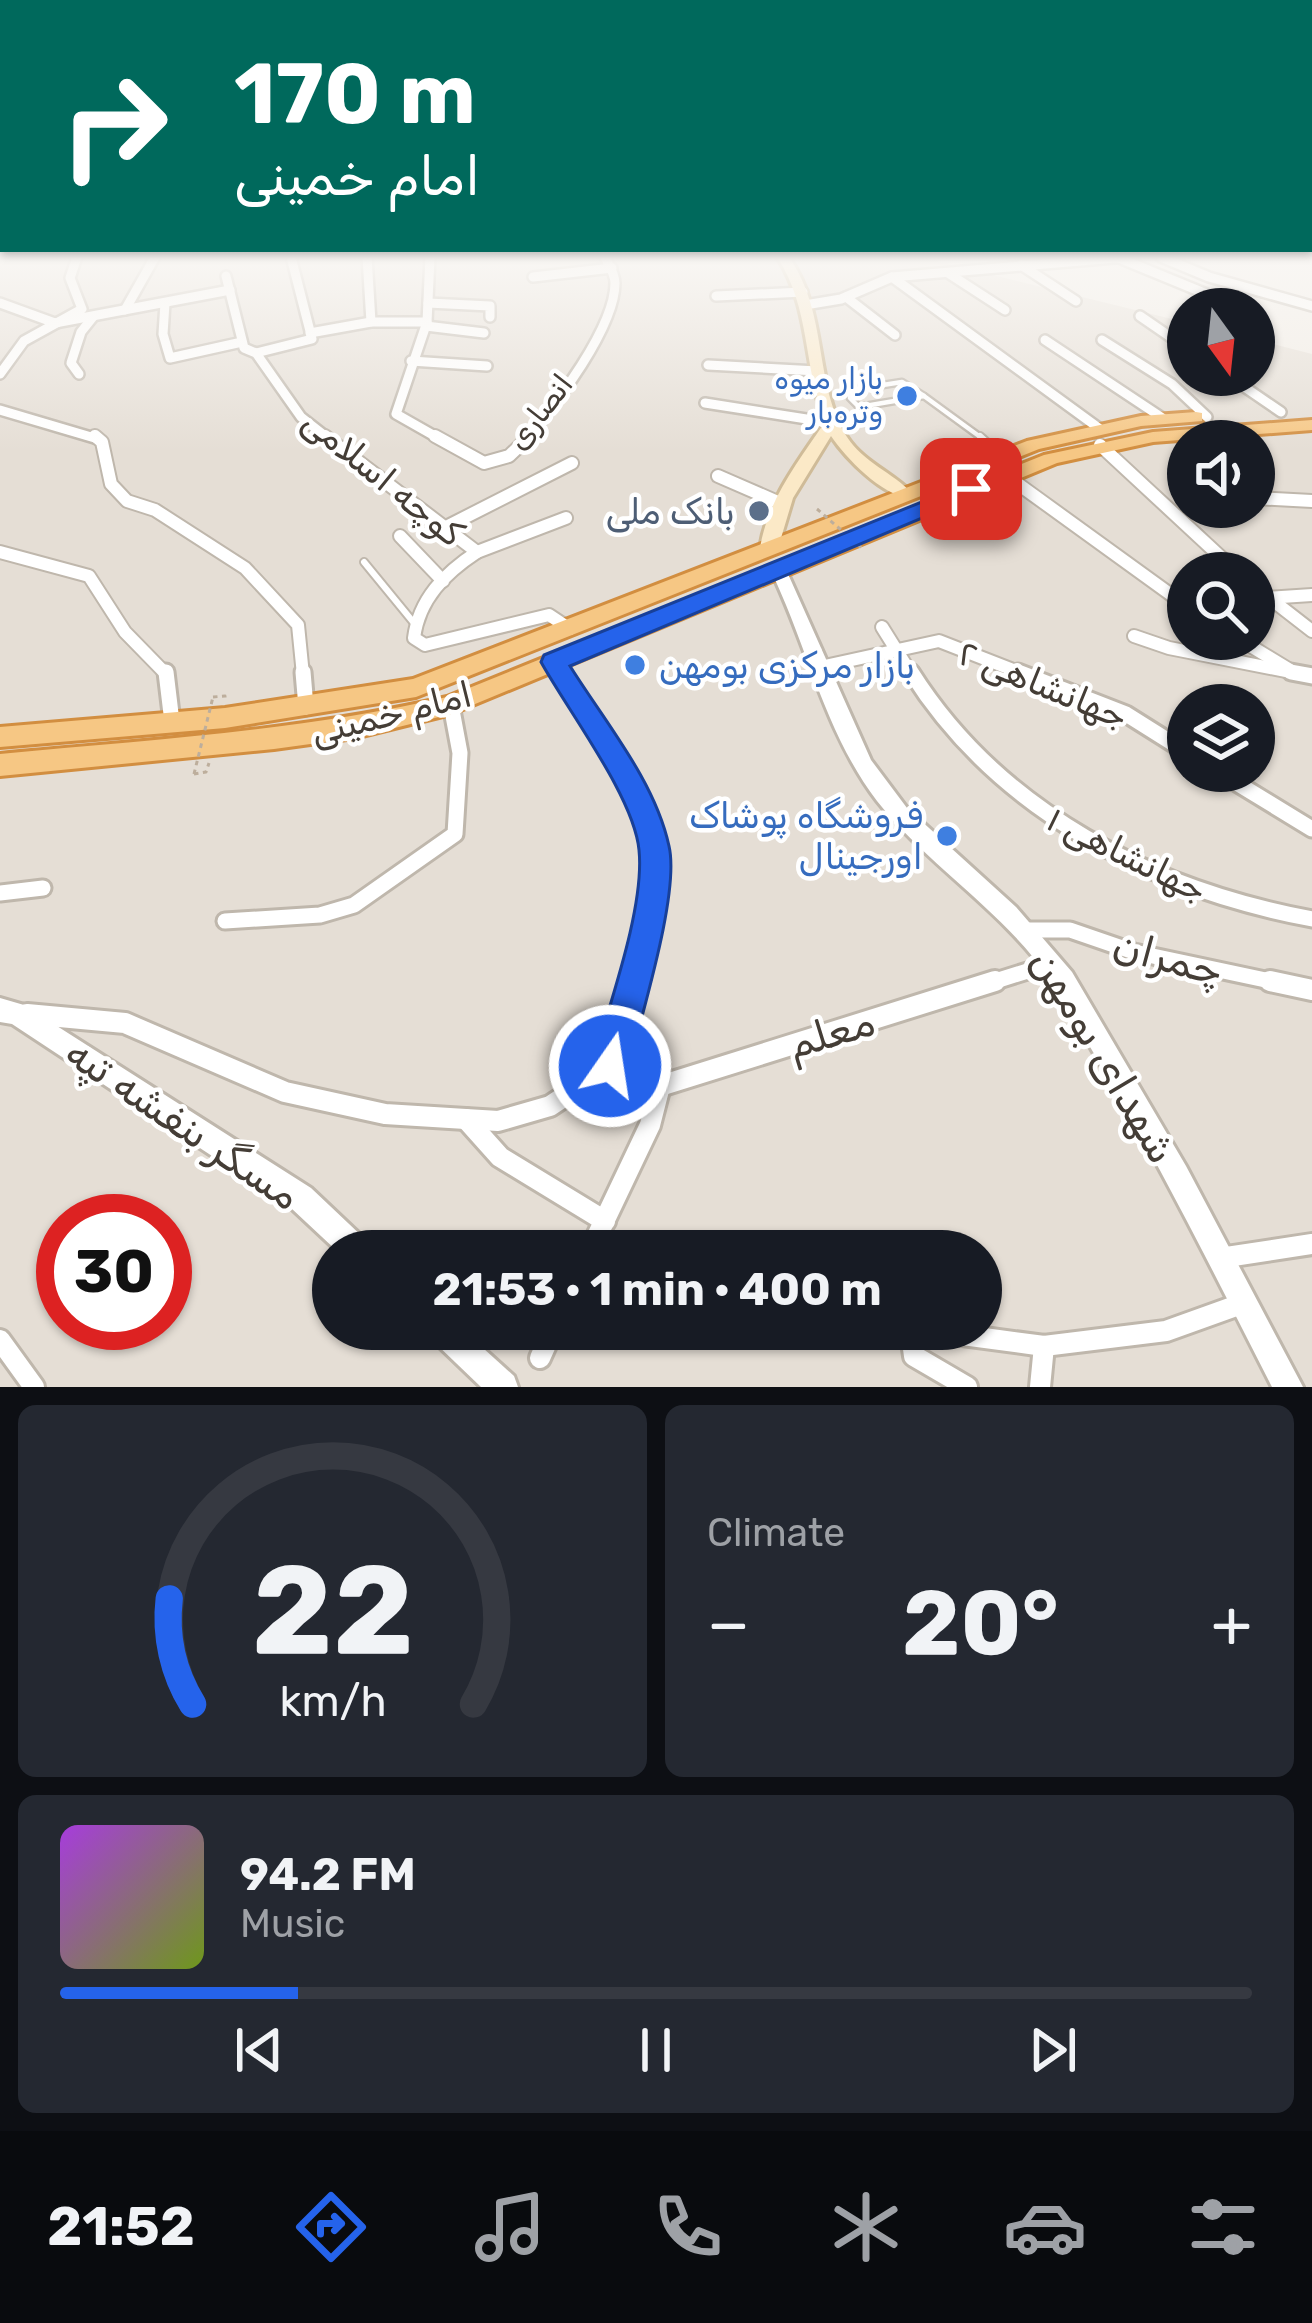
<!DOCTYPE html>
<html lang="en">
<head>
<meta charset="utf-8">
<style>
  body { margin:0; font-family:Rubik,"Noto Sans Arabic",sans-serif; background:#242831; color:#f1f3f6; height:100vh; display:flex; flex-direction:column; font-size:45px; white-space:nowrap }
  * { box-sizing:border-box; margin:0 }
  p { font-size:39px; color:#9ea1a6 }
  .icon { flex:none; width:66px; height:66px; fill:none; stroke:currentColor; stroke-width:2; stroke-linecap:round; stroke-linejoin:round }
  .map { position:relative; height:1387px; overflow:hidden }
  .sheet { display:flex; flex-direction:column; gap:18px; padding:18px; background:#0d0f14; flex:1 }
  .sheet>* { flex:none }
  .guide { position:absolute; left:0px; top:0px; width:1314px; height:252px; box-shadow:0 3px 9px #0004; background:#00695c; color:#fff; overflow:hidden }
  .needle { width:78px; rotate:165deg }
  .fabs { position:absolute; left:1167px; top:288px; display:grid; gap:24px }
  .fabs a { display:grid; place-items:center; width:108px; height:108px; border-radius:50%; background:#171b24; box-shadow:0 3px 9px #0004; font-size:60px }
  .speed { position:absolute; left:36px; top:1194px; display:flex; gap:24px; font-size:60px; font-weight:700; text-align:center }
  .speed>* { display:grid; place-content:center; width:156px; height:156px; border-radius:50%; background:#171b24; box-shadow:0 3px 9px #0004; line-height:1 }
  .speed .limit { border:18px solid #d22; background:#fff; color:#111 }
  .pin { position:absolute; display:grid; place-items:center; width:102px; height:102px; color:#fff; margin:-51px; border-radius:24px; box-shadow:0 6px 18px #0006 }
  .me { position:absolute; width:132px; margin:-66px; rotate:13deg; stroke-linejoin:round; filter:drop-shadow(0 0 9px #0008) }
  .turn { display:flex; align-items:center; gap:42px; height:252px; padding:0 36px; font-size:54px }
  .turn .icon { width:156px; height:156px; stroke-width:2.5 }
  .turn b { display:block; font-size:84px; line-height:102px }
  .big { font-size:90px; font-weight:700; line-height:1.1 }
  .sheet .tile { flex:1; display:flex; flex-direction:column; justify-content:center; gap:18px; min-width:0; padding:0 42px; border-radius:18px; background:#242831 }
  .sheet .dial { align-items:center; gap:0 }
  .dial svg { height:312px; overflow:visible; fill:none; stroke:#363941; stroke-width:7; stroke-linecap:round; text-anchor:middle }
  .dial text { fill:#f1f3f6; stroke:none }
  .song { display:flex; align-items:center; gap:36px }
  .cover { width:144px; height:144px; border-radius:18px; background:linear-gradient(135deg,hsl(280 70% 55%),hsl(80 70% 35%)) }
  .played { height:12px; border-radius:6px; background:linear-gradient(90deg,#2563eb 20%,#363941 20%) }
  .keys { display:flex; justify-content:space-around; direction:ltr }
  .heat { display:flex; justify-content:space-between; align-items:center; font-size:66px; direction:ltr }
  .sheet .tiles { flex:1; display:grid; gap:18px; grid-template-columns:1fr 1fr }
  .tile:last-child { grid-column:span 2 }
  .trip { position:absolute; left:312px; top:1230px; width:690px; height:120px; border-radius:60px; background:#171b24; box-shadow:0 3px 9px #0004; font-weight:700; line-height:120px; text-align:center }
  .dock { display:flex; height:192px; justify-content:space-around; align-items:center; background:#090b0e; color:#9ea1a6 }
  .dock .icon { width:84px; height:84px }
  .dock .on { color:#2563eb }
  .dock b { font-size:54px; color:#f1f3f6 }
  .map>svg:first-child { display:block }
  .residential { fill:#e5ded5; fill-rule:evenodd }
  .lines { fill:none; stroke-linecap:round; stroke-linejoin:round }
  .service-far1-casing { stroke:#bfb7ac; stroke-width:9 }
  .service-casing { stroke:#bfb7ac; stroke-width:10 }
  .minor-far3-casing { stroke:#bfb7ac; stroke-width:14 }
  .minor-far2-casing { stroke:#bfb7ac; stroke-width:16 }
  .minor-far1-casing { stroke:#bfb7ac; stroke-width:21 }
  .minor-casing { stroke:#bfb7ac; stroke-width:26 }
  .tertiary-casing { stroke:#bfb7ac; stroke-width:6 }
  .secondary-casing { stroke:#cfbb98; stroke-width:6 }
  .trunk-casing { stroke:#d28e40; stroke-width:6 }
  .path { stroke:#bdae9c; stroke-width:3; stroke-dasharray:4.5 4.5; stroke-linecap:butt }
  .service-far1 { stroke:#fff; stroke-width:4.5 }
  .service { stroke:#fff; stroke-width:6 }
  .minor-far3 { stroke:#fff; stroke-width:9 }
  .minor-far2 { stroke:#fff; stroke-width:12 }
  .minor-far1 { stroke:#fff; stroke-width:15 }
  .minor { stroke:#fff; stroke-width:20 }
  .tertiary { fill:#fff; fill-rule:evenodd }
  .secondary { fill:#fbe9c7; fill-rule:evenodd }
  .trunk { fill:#f6c784; fill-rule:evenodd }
  .path-bridge { stroke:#bdae9c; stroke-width:3; stroke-dasharray:4.5 4.5; stroke-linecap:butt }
  .route { fill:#2563eb; stroke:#184099; stroke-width:3 }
  .shop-dot { fill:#3f7fe0; stroke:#fff; stroke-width:4.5 }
  .service-dot { fill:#5c6f8a; stroke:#fff; stroke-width:4.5 }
  .labels { text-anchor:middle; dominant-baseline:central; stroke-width:9; stroke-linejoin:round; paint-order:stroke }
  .far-shop-label { font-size:30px; fill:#366cbe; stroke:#fff; text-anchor:end }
  .far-street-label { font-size:30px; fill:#443d36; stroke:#fff }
  .street-label { font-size:36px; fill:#443d36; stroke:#fff }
  .service-label { font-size:36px; fill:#4e5e75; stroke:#fff; text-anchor:end }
  .shop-label { font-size:36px; fill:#366cbe; stroke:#fff; text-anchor:start }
  .near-street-label { font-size:42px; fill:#443d36; stroke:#fff }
</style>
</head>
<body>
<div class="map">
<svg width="1312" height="1387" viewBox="0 0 1312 1387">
  <rect width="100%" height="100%" fill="#f2ede6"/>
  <!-- residential -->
  <path class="residential" d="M0 257H920L1188 323V375H1254V339L1312 354V1387H0ZM1188 441H1254V507H1188ZM1188 573H1254V639H1188ZM1188 705H1254V771H1188ZM63 1221H165V1323H63ZM333 1251H981V1329H333Z"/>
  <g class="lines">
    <!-- service-far1 casing -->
    <g class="service-far1-casing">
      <g id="service-far1">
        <path d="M902 382 924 396 859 407 850 398 851 390Z"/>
        <path d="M924 396 983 439"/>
      </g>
    </g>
    <!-- service casing -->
    <g class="service-casing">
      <g id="service">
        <path d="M980 436 1002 456"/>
        <path d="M364 562 414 623"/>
      </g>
    </g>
    <!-- minor-far3 casing -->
    <g class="minor-far3-casing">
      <g id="minor-far3">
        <path d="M367 257 371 322"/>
        <path d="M430 257 427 322 396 414 440 439"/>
        <path d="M1161 257 1209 277 1312 306"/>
        <path d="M1119 258 1231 304"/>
        <path d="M1021 265 1076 301"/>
        <path d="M948 273 1005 310"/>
        <path d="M226 276 244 348 256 353 301 417 329 439"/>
        <path d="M533 277 612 268"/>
        <path d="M892 277 1100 429"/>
        <path d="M716 296 803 292"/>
        <path d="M846 297 895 335"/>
        <path d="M0 303 55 323 230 290"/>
        <path d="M165 303 163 334 170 358 242 342"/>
        <path d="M428 303 490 306V317"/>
        <path d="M805 305 841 299 892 277 1127 257"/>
        <path d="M125 310 155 257"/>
        <path d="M1140 316 1188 349"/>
        <path d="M426 326 484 333"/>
        <path d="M310 333 371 322H427"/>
        <path d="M1045 340 1164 419"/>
        <path d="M1102 340 1172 384 1207 417"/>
        <path d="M256 353 312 339 291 257"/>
        <path d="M411 361 487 366"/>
        <path d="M708 365 817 371"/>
        <path d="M0 374 24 341 82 309 70 278 77 257"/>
        <path d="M79 374 71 363 81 332 93 317"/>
        <path d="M1227 375 1281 412"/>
        <path d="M705 403 832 423"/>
        <path d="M0 410 98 439"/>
        <path d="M527 439C555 405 615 328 615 283 615 274 609 265 605 257"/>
      </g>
    </g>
    <!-- minor-far2 casing -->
    <g class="minor-far2-casing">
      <g id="minor-far2">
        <path d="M95 436 102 442 111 484 127 501 155 510 245 568 298 625 303 675"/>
        <path d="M325 436 477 552C445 573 419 599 414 638L425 645 549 615 570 629"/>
        <path d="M435 436 484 463 509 456 530 436"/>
        <path d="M1100 445 1238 573"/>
        <path d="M718 476 780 503"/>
        <path d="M1007 476 1188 607"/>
        <path d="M1254 498 1312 501"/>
        <path d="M448 526 572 463"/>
        <path d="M400 536 443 581"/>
        <path d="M0 552 89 576 125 632 167 675"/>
        <path d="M477 552 566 518"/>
        <path d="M1254 586 1312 631"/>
        <path d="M1267 598 1312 595"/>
        <path d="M882 627 912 675"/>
        <path d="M1134 636 1169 648 1306 675"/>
        <path d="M1239 639 1290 670"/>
        <path d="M554 662 562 675"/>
        <path d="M820 667 939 641 1026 675"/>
      </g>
    </g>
    <!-- minor-far1 casing -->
    <g class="minor-far1-casing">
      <g id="minor-far1">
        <path d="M166 672 172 722"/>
        <path d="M303 672 306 707"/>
        <path d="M560 672C586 715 653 806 655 855 656 898 644 942 632 984"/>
        <path d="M911 672C1000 813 1153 889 1312 919"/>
        <path d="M1018 672 1126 714 1188 753"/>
        <path d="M1291 672 1312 676"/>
        <path d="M1217 771 1312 829"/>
        <path d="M0 893 43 888"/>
        <path d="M225 921 320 915 354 905 455 834 460 753 451 705"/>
        <path d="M1024 930H1070L1134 952 1284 984"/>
        <path d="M986 984 1053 963"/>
      </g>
    </g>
    <!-- minor casing -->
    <g class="minor-casing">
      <g id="minor">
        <path d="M1270 981 1312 990"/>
        <path d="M27 1014 125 1023 285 1092 385 1114 498 1121 550 1106 610 1066 633 981"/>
        <path d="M610 1066 660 1086 995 981"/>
        <path d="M466 1119 500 1157 605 1221"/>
        <path d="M590 1251 650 1125 660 1086"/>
        <path d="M1220 1258 1312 1244"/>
        <path d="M0 1340 34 1387"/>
        <path d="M540 1358 553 1329"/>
        <path d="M967 1387 914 1356 911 1334 925 1330 1044 1346 1166 1331 1244 1303"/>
        <path d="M1040 1387 1044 1346"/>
      </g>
    </g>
    <!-- tertiary casing -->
    <g class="tertiary-casing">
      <g id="tertiary">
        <path d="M778 564 784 565 871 760 907 808 1016 907 1072 972 1186 1166 1303 1387H1272C1218 1281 1165 1175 1105 1072 1086 1041 1069 1008 1049 978 1001 909 928 866 877 801 825 733 807 645 770 569Z"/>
        <path d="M0 998 24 1005 311 1188 367 1241 371 1251H337L291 1208 12 1024 0 1022Z"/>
        <path d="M426 1329H462L514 1376 518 1387H481L431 1339Z"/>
      </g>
    </g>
    <!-- secondary casing -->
    <g class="secondary-casing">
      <path id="secondary" d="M777 257H789C829 315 813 383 847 437 863 462 893 473 912 493L910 497C884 498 845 457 831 436L793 498 778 548 769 554 760 548C768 499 798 462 825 422 803 367 811 308 777 257Z"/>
    </g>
    <!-- trunk casing -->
    <g class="trunk-casing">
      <g id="trunk">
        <path d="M1196 412 1202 413V421L1141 426 1039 449 416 697 225 728 0 747V727L225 708 413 679 1027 441 1141 416Z"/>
        <path d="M1312 420V430L1153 442 1057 463 451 714 354 738 274 749 0 776V754C150 740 300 731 447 697L1044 455 1153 432Z"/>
      </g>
    </g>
    <!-- path -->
    <g class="path">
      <path d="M213 697 225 696V700"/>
      <path d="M194 774 206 772 209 763"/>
    </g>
    <!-- service-far1 -->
    <use href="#service-far1" class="service-far1"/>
    <!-- service -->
    <use href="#service" class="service"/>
    <!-- minor-far3 -->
    <use href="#minor-far3" class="minor-far3"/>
    <!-- minor-far2 -->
    <use href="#minor-far2" class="minor-far2"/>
    <!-- minor-far1 -->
    <use href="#minor-far1" class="minor-far1"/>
    <!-- minor -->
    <use href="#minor" class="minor"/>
    <!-- tertiary -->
    <use href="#tertiary" class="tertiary"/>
    <!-- secondary -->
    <use href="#secondary" class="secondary"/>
    <!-- trunk -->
    <use href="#trunk" class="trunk"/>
    <!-- path-bridge -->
    <g class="path-bridge">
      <path d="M817 509 864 550"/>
      <path d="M194 774 213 697"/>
    </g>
  </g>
  <!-- sky -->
  <linearGradient id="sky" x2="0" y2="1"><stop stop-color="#8dc1e9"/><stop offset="0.57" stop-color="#f9f7f4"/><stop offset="1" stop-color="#f9f7f4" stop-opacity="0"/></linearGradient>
  <rect width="1312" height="451" fill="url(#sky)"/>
  <!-- route -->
  <path class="route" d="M971 482 979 484V494L570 666C605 722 655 781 669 846 680 893 641 1016 629 1066L624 1079 610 1085 597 1079 592 1066C608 1008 645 908 639 850 634 797 568 711 541 662L544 655Z"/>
  <!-- markers -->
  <g class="shop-dot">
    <circle cx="907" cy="396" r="12"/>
    <circle cx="635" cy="665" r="12"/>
    <circle cx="947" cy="836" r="12"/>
  </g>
  <circle class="service-dot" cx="759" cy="511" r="12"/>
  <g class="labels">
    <!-- far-shop labels -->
    <g class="far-shop-label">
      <text x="883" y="379">بازار میوه<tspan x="883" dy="34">وتره‌بار</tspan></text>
    </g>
    <!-- far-street labels -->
    <g class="far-street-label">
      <text transform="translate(540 412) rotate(-52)">انصاری</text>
    </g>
    <!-- street labels -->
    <g class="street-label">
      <text transform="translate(383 477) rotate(39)">کوچه اسلامی</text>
      <text transform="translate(1043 684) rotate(22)">جهانشاهی ۲</text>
      <text transform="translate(391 713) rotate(-14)">امام خمینی</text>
      <text transform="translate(1127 854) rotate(26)">جهانشاهی ۱</text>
    </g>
    <!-- service labels -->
    <g class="service-label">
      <text x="735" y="511">بانک ملی</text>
    </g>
    <!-- shop labels -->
    <g class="shop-label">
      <text x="659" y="665">بازار مرکزی بومهن</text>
      <text x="923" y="815" text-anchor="end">فروشگاه پوشاک<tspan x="923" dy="41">اورجینال</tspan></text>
    </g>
    <!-- near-street labels -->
    <g class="near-street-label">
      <text transform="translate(1168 958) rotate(15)">چمران</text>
      <text transform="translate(831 1033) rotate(-17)">معلم</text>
      <text transform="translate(1104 1056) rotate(59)">شهدای بومهن</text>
      <text transform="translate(183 1124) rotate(34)">مسگر بنفشه تپه</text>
    </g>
  </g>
</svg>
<div class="fabs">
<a><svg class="needle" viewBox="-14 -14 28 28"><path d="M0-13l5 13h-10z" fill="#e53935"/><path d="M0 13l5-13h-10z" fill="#9ea1a6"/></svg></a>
<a><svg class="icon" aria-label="sound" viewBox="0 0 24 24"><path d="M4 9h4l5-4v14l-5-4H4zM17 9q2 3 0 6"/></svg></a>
<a><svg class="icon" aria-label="search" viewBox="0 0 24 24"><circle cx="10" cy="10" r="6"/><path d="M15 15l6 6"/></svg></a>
<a><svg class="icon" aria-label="layers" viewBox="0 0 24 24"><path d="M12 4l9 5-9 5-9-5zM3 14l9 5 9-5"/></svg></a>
</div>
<div class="speed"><div class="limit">30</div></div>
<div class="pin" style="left:971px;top:489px;background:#d93025"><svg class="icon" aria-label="arrive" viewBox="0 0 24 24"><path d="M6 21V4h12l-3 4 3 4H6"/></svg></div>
<svg class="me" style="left:610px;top:1066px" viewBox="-20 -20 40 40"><circle r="17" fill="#2563eb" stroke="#fff" stroke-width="3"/><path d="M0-11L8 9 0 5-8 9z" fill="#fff"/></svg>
<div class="trip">21:53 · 1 min · 400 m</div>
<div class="guide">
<div class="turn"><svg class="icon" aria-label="right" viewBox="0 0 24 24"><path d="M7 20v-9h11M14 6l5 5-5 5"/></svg><div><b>170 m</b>امام خمینی</div></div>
</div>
</div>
<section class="sheet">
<div class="tiles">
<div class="tile dial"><svg viewBox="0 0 100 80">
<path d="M14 69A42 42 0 1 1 86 69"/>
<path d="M14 69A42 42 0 0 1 8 42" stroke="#2563eb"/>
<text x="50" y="56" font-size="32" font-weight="700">22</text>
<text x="50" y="72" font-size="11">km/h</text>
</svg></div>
<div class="tile"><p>Climate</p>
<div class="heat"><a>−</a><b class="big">20°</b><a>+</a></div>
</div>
<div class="tile">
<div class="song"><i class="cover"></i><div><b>94.2 FM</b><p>Music</p></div></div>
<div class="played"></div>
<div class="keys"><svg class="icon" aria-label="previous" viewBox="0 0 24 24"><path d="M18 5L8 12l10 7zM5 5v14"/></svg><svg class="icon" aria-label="pause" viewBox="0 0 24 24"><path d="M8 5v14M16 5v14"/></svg><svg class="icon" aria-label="next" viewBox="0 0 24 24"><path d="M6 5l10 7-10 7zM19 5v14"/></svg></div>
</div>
</div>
</section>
<nav class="dock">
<b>21:52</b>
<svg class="icon on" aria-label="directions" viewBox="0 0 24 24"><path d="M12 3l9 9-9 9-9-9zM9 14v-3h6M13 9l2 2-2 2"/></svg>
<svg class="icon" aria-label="music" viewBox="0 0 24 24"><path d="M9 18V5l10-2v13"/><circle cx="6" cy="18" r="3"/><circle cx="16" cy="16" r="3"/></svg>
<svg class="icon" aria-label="phone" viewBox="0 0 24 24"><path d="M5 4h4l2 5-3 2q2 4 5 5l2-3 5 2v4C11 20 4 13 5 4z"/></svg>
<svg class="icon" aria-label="climate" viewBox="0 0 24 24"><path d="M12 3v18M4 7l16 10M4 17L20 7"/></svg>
<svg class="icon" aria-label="car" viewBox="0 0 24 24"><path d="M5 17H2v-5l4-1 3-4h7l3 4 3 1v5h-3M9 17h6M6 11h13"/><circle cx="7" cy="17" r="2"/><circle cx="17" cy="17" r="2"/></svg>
<svg class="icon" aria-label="filters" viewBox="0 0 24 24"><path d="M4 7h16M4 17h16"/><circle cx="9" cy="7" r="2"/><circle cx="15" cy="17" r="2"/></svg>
</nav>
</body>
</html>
